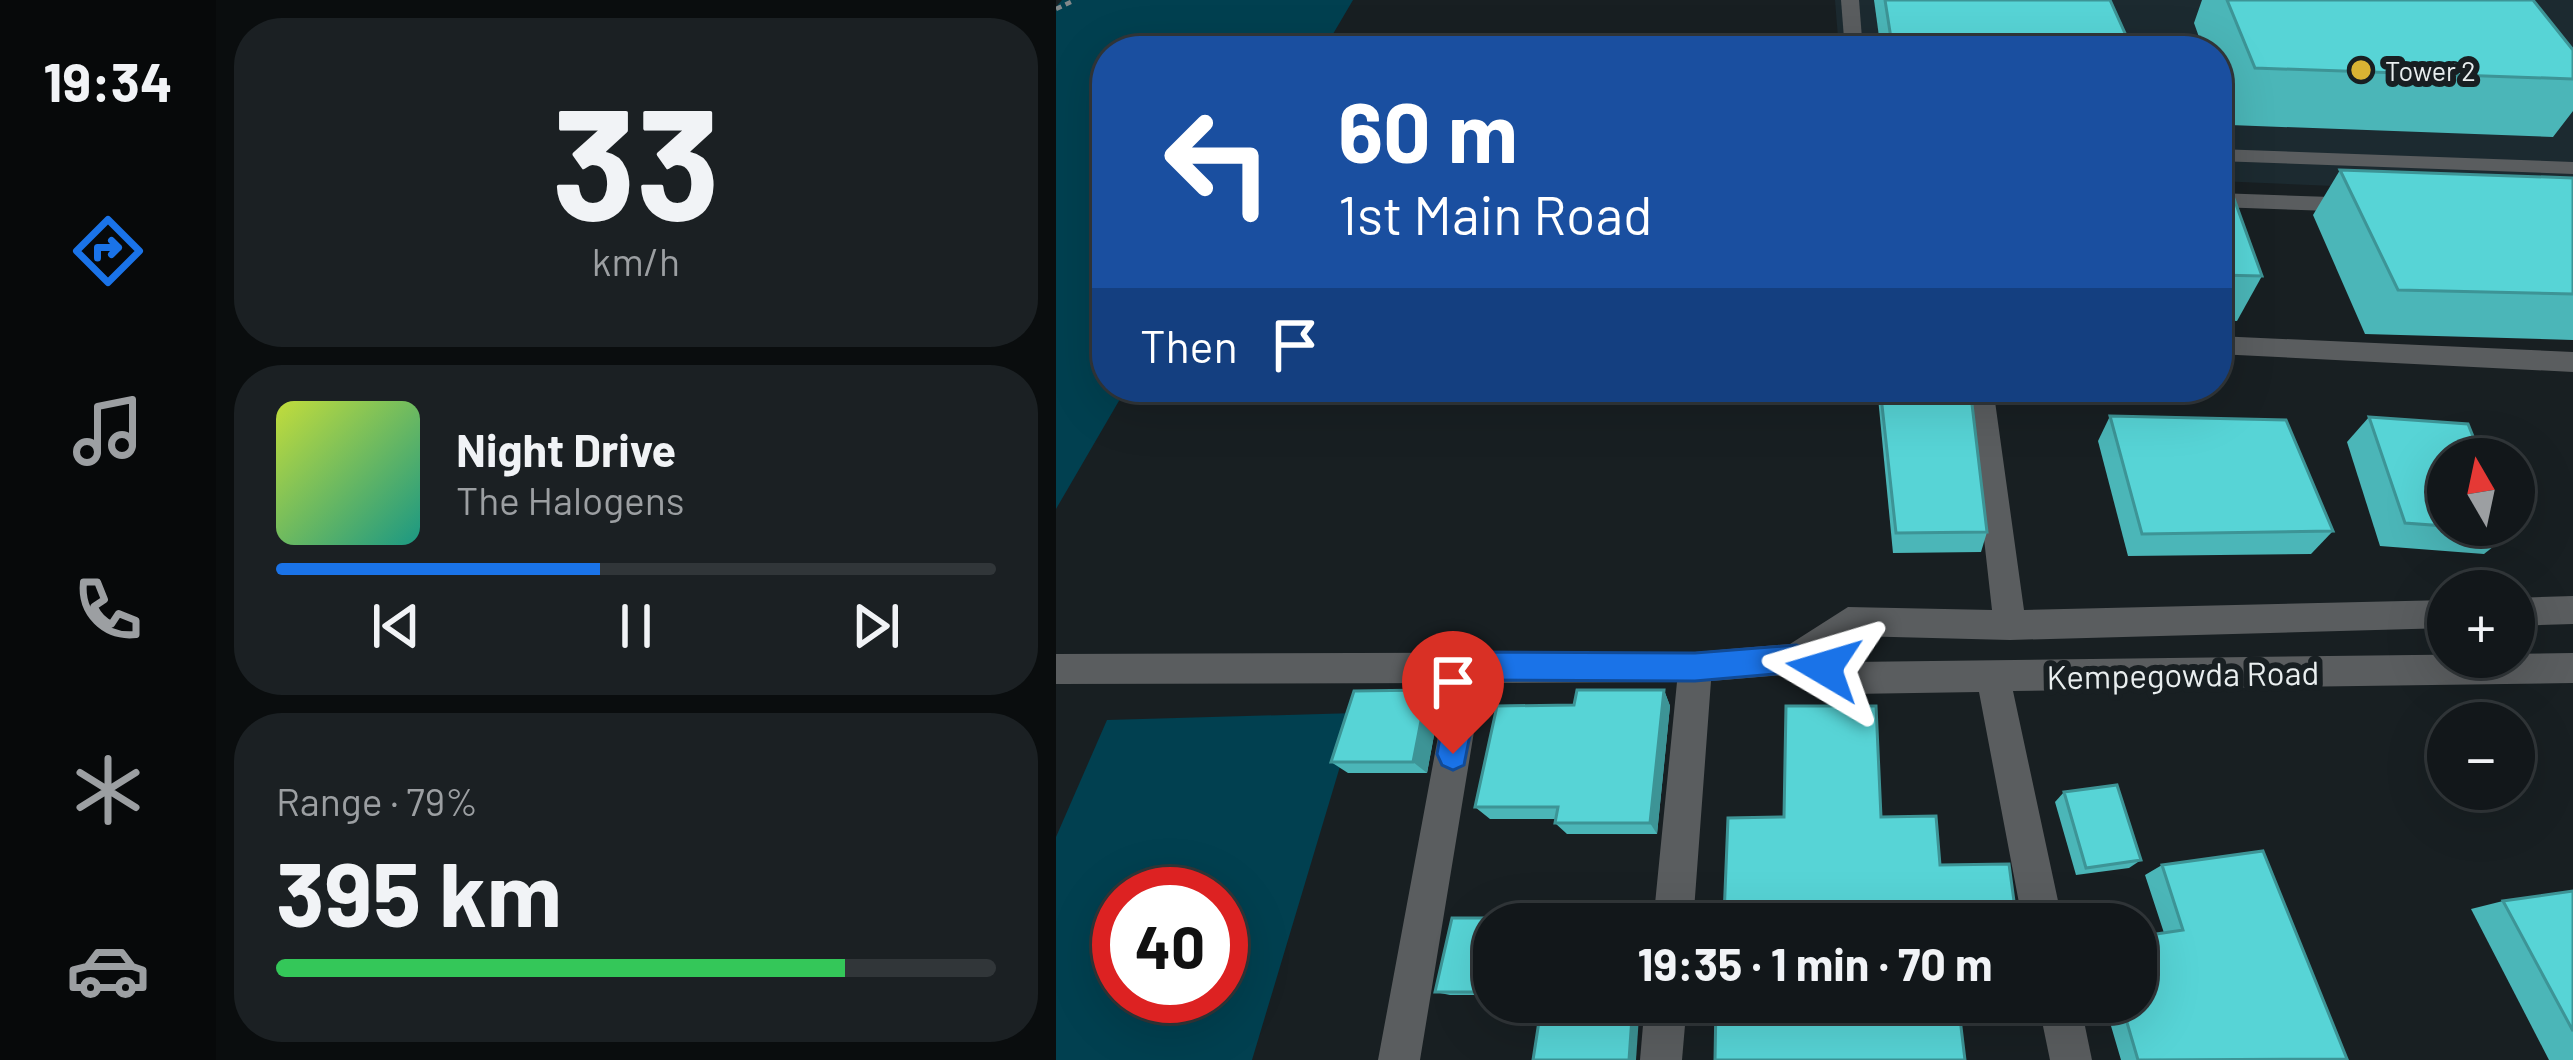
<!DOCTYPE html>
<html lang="en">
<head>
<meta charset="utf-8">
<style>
  body { margin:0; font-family:Barlow,sans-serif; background:#1b2023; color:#f1f3f6; height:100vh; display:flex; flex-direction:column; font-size:45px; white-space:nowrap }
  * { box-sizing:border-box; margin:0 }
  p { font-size:39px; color:#9c9fa2 }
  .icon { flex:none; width:66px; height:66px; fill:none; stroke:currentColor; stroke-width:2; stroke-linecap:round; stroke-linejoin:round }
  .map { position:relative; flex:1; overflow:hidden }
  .sheet { display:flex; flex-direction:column; gap:18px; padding:18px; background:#0a0d0e; width:840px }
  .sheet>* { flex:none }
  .top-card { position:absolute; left:36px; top:36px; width:1140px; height:366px; border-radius:48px; box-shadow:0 12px 48px #0002,0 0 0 3px #313639; background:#1a4fa0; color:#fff; overflow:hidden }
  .needle { width:78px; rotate:351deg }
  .tools { position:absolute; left:1371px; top:438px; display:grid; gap:24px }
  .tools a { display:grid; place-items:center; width:108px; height:108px; border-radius:50%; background:#12171a; box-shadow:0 12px 48px #0002,0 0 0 3px #313639; font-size:60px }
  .speed { position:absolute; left:36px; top:867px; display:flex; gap:24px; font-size:60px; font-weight:700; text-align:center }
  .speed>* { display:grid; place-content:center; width:156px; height:156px; border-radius:50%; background:#12171a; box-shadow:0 12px 48px #0002,0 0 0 3px #313639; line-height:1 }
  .speed .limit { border:18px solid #d22; background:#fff; color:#111 }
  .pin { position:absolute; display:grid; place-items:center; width:102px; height:102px; color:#fff; margin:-123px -51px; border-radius:50% 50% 50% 0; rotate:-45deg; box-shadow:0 0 12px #0007 }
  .pin .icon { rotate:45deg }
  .me { position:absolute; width:132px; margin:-66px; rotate:277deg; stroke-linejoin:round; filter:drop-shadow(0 0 9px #0008) }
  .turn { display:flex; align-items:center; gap:42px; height:252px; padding:0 48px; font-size:54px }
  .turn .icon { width:156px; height:156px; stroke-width:2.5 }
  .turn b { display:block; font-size:84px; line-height:102px }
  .then { display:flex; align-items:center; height:114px; padding:0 48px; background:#0003; gap:24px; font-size:45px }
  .big { font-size:90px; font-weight:700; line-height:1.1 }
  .sheet .tile { flex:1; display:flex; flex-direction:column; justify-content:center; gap:18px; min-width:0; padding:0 42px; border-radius:48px; background:#1b2023 }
  .sheet .dial { align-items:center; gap:0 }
  .dial b { font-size:156px; line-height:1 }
  .song { display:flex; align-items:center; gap:36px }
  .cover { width:144px; height:144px; border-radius:18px; background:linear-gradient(135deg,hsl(70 70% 55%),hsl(170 70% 35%)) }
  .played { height:12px; border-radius:6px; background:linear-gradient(90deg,#1a73e8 45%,#313639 45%) }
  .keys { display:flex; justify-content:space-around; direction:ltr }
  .charge { height:18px; border-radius:9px; background:linear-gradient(90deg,#34c759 79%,#313639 0) }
  .trip { position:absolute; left:417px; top:903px; width:684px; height:120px; border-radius:48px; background:#12171a; box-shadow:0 12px 48px #0002,0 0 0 3px #313639; font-weight:700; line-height:120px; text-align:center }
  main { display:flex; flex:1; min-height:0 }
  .menu { display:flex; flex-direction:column; width:216px; justify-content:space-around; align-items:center; background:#07090a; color:#9c9fa2 }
  .menu .icon { width:84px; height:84px }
  .menu .active { color:#1a73e8 }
  .menu b { font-size:54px; color:#f1f3f6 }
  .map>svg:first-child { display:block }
  .built { fill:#1c2a30 }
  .green { fill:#014050; fill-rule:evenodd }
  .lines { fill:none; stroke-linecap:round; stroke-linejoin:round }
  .path { stroke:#82888a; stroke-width:4.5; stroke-dasharray:6 4.5; stroke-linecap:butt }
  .minor { fill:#5a5d5f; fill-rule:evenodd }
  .wall { fill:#4bb6b8 }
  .shaded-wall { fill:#3d9496 }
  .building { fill:#57d4d6; stroke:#3d9496; stroke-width:3 }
  .route { fill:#1a73e8; stroke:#114b97; stroke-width:3 }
  .poi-dot { fill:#dab333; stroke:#181f22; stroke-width:4.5 }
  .labels { text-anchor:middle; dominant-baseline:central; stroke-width:12; stroke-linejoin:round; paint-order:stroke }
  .far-poi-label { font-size:27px; fill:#e9eeef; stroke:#181f22; text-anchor:start }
  .street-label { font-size:33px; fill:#e9eeef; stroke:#181f22 }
</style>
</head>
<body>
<main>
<nav class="menu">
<b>19:34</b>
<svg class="icon active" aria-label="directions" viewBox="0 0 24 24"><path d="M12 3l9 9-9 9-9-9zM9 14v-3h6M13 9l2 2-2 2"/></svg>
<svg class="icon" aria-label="music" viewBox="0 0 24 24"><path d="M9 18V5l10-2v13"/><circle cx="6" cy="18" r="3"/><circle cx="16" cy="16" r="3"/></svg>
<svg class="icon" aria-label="phone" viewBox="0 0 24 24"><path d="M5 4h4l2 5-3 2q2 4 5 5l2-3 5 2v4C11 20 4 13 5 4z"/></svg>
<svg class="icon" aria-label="climate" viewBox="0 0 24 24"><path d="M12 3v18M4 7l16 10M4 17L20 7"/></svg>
<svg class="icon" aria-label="car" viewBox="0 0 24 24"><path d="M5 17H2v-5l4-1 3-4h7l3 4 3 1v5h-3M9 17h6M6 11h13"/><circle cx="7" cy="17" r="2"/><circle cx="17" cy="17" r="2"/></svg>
</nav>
<section class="sheet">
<div class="tile dial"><b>33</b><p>km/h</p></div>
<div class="tile">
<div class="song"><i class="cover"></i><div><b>Night Drive</b><p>The Halogens</p></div></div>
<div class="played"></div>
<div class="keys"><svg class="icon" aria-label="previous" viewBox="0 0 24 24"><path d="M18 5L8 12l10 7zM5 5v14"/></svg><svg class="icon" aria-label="pause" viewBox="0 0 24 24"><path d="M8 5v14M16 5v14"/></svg><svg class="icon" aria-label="next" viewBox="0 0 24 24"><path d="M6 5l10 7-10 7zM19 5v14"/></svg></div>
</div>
<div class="tile"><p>Range · 79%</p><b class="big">395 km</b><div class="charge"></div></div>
</section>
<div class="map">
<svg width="1517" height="1060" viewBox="0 0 1517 1060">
  <rect width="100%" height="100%" fill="#181f22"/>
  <!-- built -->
  <path class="built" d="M779 0H1517V196L1161 181V51H783Z"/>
  <!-- green -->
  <g class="green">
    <path d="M6 0H297L267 51H51V387H71L0 509V7Z"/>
    <path d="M300 713 196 1060H0V837L51 720ZM63 894H165V996H63Z"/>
  </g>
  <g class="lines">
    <!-- path -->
    <path class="path" d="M0 9 19 0"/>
    <!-- minor -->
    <g class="minor">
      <path d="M785 0H803L807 51H789Z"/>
      <path d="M1161 149 1517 162V174L1161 161Z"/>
      <path d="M1161 193 1305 198 1316 205 1305 212 1161 207Z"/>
      <path d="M1161 336 1517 352V372L1161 354Z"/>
      <path d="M911 387H937L968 610 1392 600V628L954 640 798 636 772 655 795 662 1517 653V683L957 691 1007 924H967L923 692 795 694 740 674 655 681 637 924H597L621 682 426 683 364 1060H322L392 683 0 684V654L639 652 734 644 792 607 936 610Z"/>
      <path d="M1517 596V624L1458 626V598Z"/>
      <path d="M589 1002H631L626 1060H584Z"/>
      <path d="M982 1002H1024L1036 1060H994Z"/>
    </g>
  </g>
  <!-- wall -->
  <g class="wall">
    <path d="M818 0H1054L1077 51H825Z"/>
    <path d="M1146 0H1477L1517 50V111L1497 137 1174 125 1161 89V51H1148L1138 23Z"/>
    <path d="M1161 160 1206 276 1181 321 1161 320Z"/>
    <path d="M1284 170 1517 178V340L1309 334 1257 215Z"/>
    <path d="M821 387H824L931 532 925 552 837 553Z"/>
    <path d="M1054 416 1277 531 1255 554 1072 556 1042 441Z"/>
    <path d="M1313 417 1457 531 1428 554 1324 546 1291 442Z"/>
    <path d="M608 690 614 706 601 834H511L499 823 500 819H434L419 807 518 705Z"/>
    <path d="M384 703 371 773H292L275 762Z"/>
    <path d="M1008 792 1085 860 1073 868 1020 875 999 802Z"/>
    <path d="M825 817 884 865 960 916 953 922 895 923 893 913H824L671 923 668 917Z"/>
    <path d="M1106 865 1286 1060H1065L1048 1002H1080L1108 933 1089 875Z"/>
    <path d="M1517 891V1060H1493L1415 909 1447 901Z"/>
    <path d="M396 918H494L504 923 438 924V995H394L379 992Z"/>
  </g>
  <!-- shaded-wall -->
  <g class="shaded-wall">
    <path d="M371 690 384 703 371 773 357 762Z"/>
    <path d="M608 690 614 706 601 834 594 823Z"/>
    <path d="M577 1002H584L580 1060H573Z"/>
  </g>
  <!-- building -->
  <g class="building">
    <path d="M829 0H1054L1077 51H837Z"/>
    <path d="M1171 0H1477L1517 50V79L1199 68Z"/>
    <path d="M1161 160H1164L1206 276 1161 275Z"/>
    <path d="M1284 170 1517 178V294L1342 290Z"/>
    <path d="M824 387H914L931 532 840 533Z"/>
    <path d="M1054 416 1230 420 1277 531 1086 534Z"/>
    <path d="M1313 417 1412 424 1426 459H1392V525H1454L1457 531 1349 523Z"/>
    <path d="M371 690 357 762H275L298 691Z"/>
    <path d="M521 690H608L594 823H499L502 807H419L441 706 518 705Z"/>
    <path d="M730 706H820L825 817 880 816 884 865 953 864 960 916 899 918 898 907H826L668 917 672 818 728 817Z"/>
    <path d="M1061 785 1085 860 1030 868 1008 792Z"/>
    <path d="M1207 851 1291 1059 1082 1060 1065 1002H1080V937L1127 930 1106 865Z"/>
    <path d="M1517 891V1031L1447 901Z"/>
    <path d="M396 918H494L493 924H438V992H379Z"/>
    <path d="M486 1002H577L573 1060H477Z"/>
    <path d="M660 1002H902L909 1060H659Z"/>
  </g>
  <!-- route -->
  <path class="route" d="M740 645 779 658 783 668 779 678 768 682 740 672 639 681 425 680 408 765 397 770 386 765 381 754 397 666 402 656 412 652 639 653Z"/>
  <!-- markers -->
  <circle class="poi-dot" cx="1305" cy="70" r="12"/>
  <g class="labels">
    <!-- far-poi labels -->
    <g class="far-poi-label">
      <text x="1329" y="70">Tower 2</text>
    </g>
    <!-- street labels -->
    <g class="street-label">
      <text transform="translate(1127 674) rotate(-1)">Kempegowda Road</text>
    </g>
  </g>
</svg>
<div class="tools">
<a><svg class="needle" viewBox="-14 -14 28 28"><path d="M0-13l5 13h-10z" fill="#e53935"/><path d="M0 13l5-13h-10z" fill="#9c9fa2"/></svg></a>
<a>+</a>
<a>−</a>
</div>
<div class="speed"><div class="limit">40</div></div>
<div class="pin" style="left:397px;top:754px;background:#d93025"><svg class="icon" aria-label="arrive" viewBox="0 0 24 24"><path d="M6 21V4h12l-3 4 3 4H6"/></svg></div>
<svg class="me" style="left:768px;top:668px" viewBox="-20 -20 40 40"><path d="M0-17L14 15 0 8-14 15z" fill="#1a73e8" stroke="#fff" stroke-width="4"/></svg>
<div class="trip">19:35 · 1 min · 70 m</div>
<div class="top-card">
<div class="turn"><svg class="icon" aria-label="left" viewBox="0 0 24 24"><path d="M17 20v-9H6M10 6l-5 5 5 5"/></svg><div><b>60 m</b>1st Main Road</div></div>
<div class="then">Then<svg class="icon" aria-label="arrive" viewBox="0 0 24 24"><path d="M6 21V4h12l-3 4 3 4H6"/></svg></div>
</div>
</div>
</main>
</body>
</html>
